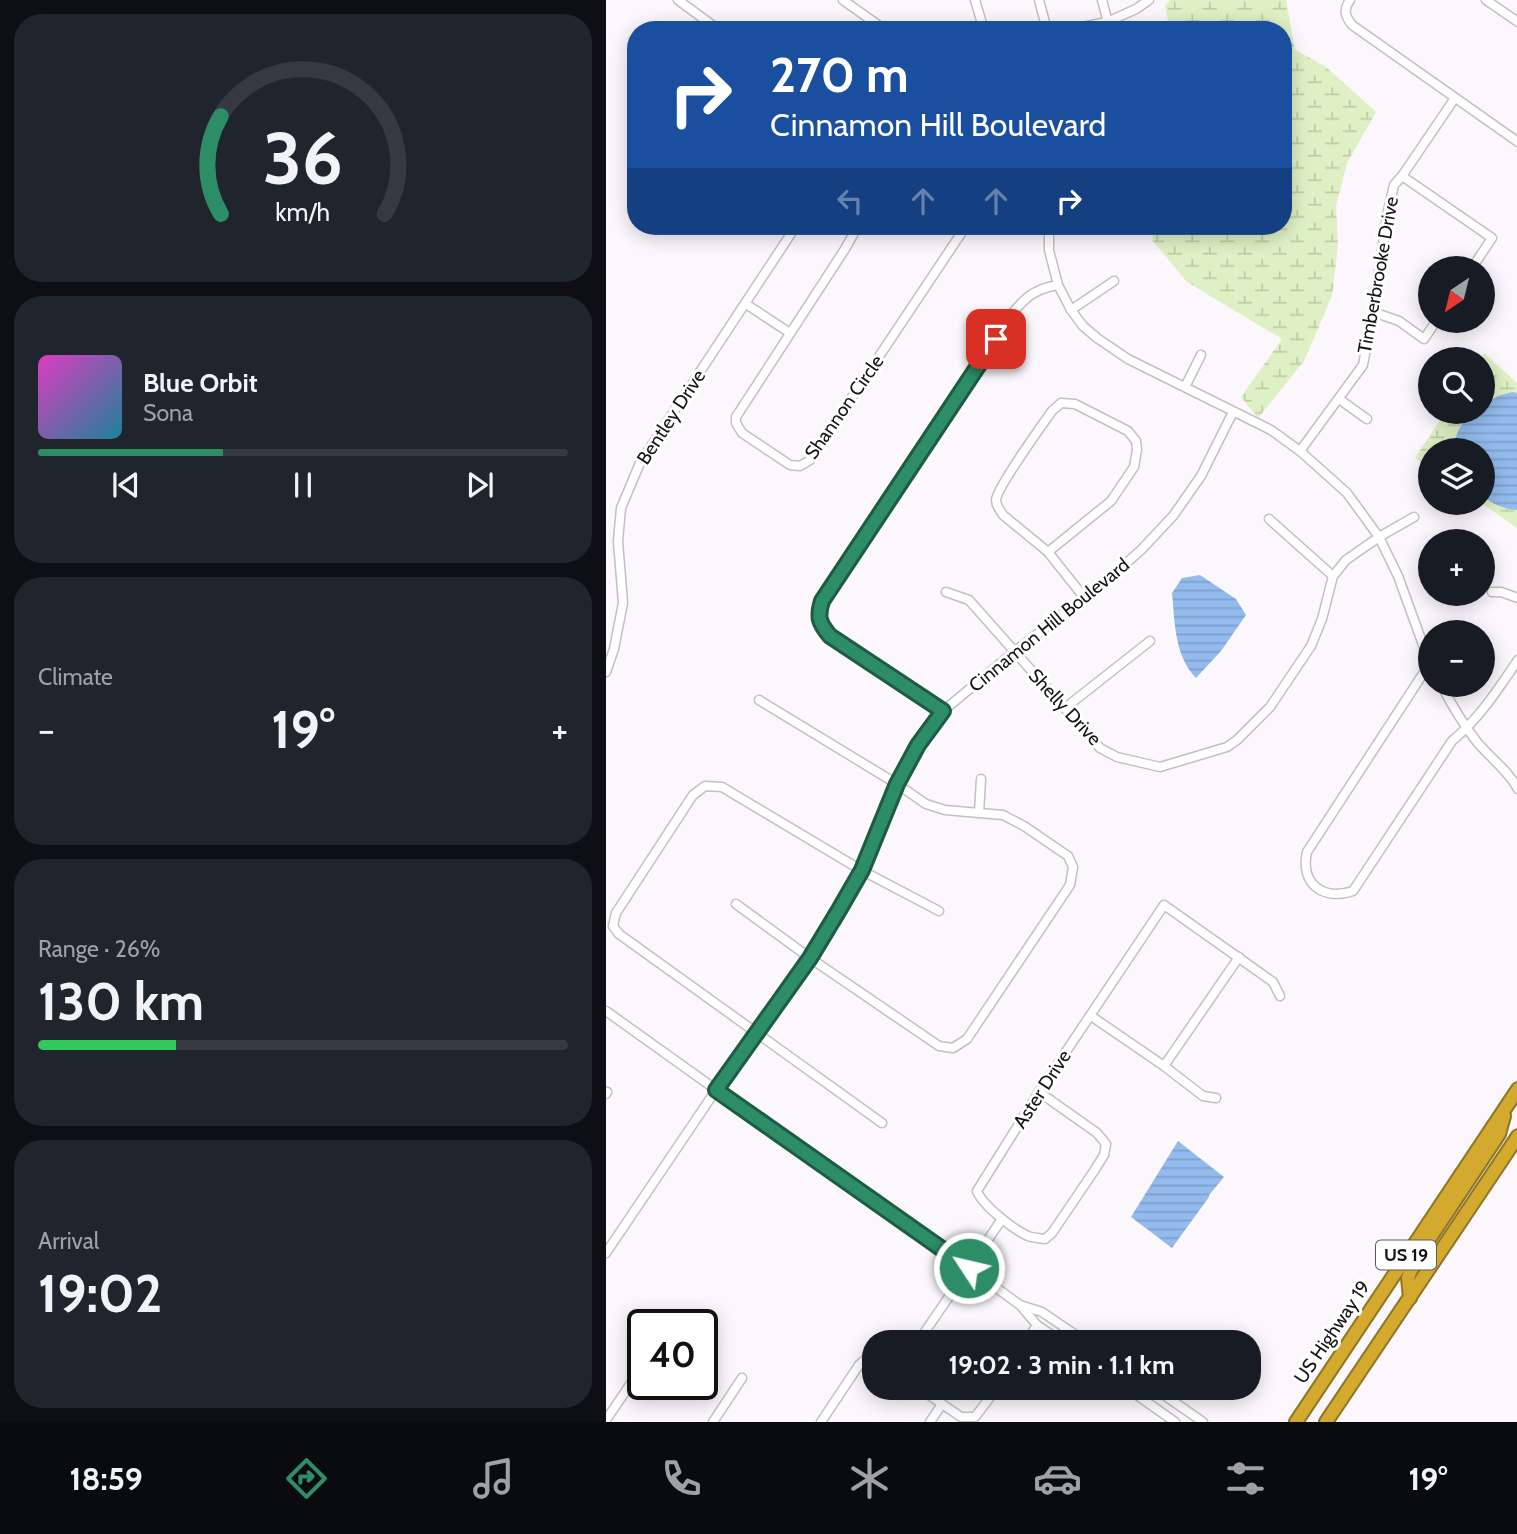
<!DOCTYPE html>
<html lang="en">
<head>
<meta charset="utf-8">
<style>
  body { margin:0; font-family:Cabin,sans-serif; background:#20242c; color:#f1f3f6; height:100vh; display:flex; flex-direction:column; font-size:26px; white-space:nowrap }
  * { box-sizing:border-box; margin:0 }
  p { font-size:23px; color:#9ea1a6 }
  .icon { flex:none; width:38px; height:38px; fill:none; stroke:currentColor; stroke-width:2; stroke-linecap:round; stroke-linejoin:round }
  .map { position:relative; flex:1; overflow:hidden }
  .side { display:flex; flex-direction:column; gap:14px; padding:14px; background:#0d0f14; width:606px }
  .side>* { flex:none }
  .banner { position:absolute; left:21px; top:21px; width:665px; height:214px; border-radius:28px; box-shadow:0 4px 18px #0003; background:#1a4fa0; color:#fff; overflow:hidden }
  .needle { width:46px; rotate:215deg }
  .buttons { position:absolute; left:812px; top:256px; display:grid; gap:14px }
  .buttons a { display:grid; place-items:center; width:77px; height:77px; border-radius:50%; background:#171b24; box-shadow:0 4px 18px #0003; font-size:35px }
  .speed { position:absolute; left:21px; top:1309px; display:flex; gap:14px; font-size:35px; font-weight:700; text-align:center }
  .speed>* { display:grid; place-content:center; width:91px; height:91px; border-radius:50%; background:#171b24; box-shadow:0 4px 18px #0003; line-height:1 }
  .speed .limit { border:4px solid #111; border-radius:10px; background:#fff; color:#111 }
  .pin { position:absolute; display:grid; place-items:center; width:60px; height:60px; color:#fff; margin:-30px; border-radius:14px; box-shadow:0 4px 10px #0006 }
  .me { position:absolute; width:77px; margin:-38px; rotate:305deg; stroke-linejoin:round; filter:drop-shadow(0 0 5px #0008) }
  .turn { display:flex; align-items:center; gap:24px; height:147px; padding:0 28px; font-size:32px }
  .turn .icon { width:91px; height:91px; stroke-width:2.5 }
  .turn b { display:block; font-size:49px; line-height:60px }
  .lanes { display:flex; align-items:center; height:66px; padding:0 28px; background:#0003; justify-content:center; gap:35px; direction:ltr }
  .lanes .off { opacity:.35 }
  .big { font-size:52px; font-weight:700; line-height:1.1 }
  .side .card { flex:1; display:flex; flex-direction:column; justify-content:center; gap:10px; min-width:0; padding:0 24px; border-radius:28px; background:#20242c }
  .side .dial { align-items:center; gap:0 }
  .dial svg { height:182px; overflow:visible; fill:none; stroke:#363941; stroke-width:7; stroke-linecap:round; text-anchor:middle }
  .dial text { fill:#f1f3f6; stroke:none }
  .song { display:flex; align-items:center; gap:21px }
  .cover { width:84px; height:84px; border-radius:10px; background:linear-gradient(135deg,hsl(310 70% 55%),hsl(190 70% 35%)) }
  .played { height:7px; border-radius:4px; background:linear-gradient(90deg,#2d8d66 35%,#363941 35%) }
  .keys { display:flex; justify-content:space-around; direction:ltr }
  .heat { display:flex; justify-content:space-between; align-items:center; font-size:38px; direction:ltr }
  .charge { height:10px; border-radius:5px; background:linear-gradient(90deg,#34c759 26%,#363941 0) }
  .trip { position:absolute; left:256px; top:1330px; width:399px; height:70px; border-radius:28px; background:#171b24; box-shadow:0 4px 18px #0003; font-weight:700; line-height:70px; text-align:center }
  .tabs { display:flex; height:112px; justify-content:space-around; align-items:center; background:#090b0e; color:#9ea1a6 }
  .tabs .icon { width:49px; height:49px }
  .tabs .selected { color:#2d8d66 }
  .tabs b { font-size:32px; color:#f1f3f6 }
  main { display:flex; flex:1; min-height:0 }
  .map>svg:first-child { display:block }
  .wetland { fill:url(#wetland-marsh) }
  .water { fill:url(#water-rules) }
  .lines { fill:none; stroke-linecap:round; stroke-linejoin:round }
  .minor-casing { stroke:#c3bfc3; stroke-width:11 }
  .highway-casing { stroke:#907525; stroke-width:16 }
  .minor { stroke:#fff; stroke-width:8 }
  .highway { stroke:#d3aa2e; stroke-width:12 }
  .route-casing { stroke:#1d5c42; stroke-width:18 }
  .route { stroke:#2d8d66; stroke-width:12 }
  .labels { text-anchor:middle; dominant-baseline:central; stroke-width:6; stroke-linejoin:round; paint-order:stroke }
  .shield { fill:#fff; stroke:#5a5a5b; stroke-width:2 }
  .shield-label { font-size:18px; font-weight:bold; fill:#141315 }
  .street-label { font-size:19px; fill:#141315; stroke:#fff }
</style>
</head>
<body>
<main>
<section class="side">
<div class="card dial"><svg viewBox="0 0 100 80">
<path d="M14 69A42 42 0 1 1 86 69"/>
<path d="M14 69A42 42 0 0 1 14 26" stroke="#2d8d66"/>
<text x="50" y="56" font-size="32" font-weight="700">36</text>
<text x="50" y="72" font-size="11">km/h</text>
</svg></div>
<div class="card">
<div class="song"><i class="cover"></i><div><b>Blue Orbit</b><p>Sona</p></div></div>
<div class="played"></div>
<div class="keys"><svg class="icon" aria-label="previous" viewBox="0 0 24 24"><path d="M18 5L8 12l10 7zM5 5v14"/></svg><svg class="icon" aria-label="pause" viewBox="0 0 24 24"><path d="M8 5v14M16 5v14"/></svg><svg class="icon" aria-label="next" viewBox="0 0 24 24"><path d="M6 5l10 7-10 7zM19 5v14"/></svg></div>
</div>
<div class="card"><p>Climate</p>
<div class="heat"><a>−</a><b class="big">19°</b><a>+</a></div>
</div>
<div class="card"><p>Range · 26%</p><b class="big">130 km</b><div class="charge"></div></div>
<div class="card"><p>Arrival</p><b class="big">19:02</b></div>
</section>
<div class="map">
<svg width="912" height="1422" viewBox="0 0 912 1422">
  <defs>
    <pattern id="wetland-marsh" width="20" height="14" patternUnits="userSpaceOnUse" patternTransform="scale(1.75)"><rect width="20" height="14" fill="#def0c4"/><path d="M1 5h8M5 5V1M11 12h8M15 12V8" fill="none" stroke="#becda8"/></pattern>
    <pattern id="water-rules" width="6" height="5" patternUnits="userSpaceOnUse" patternTransform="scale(1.75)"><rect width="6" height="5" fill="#93bbee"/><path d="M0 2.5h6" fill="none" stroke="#7ea0cb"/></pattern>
  </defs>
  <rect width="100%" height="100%" fill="#fbf7fc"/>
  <!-- wetland -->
  <g class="wetland">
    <path d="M564 0H680L689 50 719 66 770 112 741 163 730 206 732 245 726 296 698 361 652 418 635 397 676 339 581 282 546 240 549 226H677V30H564L559 6Z"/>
    <path d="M878 353 911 383V393L906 392 877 405V359H875Z"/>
    <path d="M840 411H868C856 421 848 434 848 450H824V469L809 458Z"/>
    <path d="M877 496 898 508 911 510V528L874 502H877Z"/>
  </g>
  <!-- water -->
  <g class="water">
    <path d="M906 392 912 393V510C900 510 886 504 877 496V450H848C848 434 856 421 868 411H877V405L892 396Z"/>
    <path d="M594 575 630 599 640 615 615 651 590 678C568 655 569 622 566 593L576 578Z"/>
    <path d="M572 1141 618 1177 603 1195V1197L566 1248 525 1217Z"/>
  </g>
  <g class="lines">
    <!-- minor casing -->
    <g class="minor-casing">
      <g id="minor">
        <path d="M72 0 113 30"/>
        <path d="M237 0 279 30"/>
        <path d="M369 0 378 30"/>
        <path d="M433 0 441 30"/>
        <path d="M496 0 504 30"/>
        <path d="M744 0C737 10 739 16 746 25L912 142"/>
        <path d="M880 0 912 22"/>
        <path d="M461 30 501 22 530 9 543 0"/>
        <path d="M796 176 886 238 866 268"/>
        <path d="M252 226 239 249 130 417V423L136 433 184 465 194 466 204 460 360 226"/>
        <path d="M443 226V250L452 285 465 310 477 326 491 338 522 359 665 430 694 451 741 493 773 537 792 576 824 664"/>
        <path d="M140 304 184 333"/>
        <path d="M465 310 508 281"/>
        <path d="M767 312 793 321 818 339 831 320"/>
        <path d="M579 387 595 355"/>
        <path d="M733 399 761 419"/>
        <path d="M455 403 469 404 522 431 530 441 531 450 528 467 505 501 442 552 397 515C394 510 390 506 390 500 391 488 436 425 446 411Z"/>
        <path d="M694 451 757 365 767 312 781 216 788 185 796 176 849 98"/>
        <path d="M663 519 727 576"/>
        <path d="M442 552 477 596"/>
        <path d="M340 592 363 600 494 748 511 757 554 767 621 747 631 740 664 707 705 646 716 619 727 576 740 560 773 537 808 517"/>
        <path d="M886 592H895L912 598"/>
        <path d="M824 663 701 852C694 883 716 901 747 891L846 741C874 718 892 689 912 660"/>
        <path d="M0 672 8 649 17 603 12 541 15 508 34 463 190 226"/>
        <path d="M835 684C845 704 857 724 871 742 885 759 901 769 912 789"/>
        <path d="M459 708 544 641"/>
        <path d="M337 711 224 636C213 623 211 617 216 601L403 317C418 299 427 289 452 285"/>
        <path d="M373 813 375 779"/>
        <path d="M130 904 204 958 333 1046 347 1048 361 1039 464 885 467 867 462 856 418 826 397 815 339 810 320 804 291 784 153 700"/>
        <path d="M0 1011 193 1149 363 1268 414 1305 431 1325 456 1342"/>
        <path d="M485 1016 558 1066 597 1096 610 1098"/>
        <path d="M558 1066 633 957"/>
        <path d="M433 1092 491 1133 500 1144 498 1155 488 1171 446 1233 439 1239C434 1238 427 1238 422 1236 407 1229 377 1206 371 1191L433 1092 558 905 667 982 674 996"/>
        <path d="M0 1094 1 1092"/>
        <path d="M276 1123 13 934 7 926 10 913 87 795 99 786 116 787 255 870 333 911"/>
        <path d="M0 1253 110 1090 204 958 255 870 291 784 312 745 337 711 408 652 509 573 535 550 567 516 595 476 627 412"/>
        <path d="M414 1305 436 1312 480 1342"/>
        <path d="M312 1342 396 1219"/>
        <path d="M420 1342 431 1325"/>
        <path d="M313 1388 355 1417H369L391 1388"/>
        <path d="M521 1388 569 1422"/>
        <path d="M548 1388 597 1422"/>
        <path d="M0 1420 36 1367"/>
        <path d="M107 1422 136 1378"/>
        <path d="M215 1422 253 1365 260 1359 268 1360"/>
        <path d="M324 1422 336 1404"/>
      </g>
    </g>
    <!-- highway casing -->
    <g class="highway-casing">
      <g id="highway">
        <path d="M804 1298 802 1278 804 1272 824 1238 893 1134 898 1116"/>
        <path d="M690 1422 912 1089"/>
        <path d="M720 1422 912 1136"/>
      </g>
    </g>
    <!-- minor -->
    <use href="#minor" class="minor"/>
    <!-- highway -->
    <use href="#highway" class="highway"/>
  </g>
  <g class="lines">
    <!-- route casing -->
    <g class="route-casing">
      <path id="route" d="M363 1268 110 1090 204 958 233 910 256 870 291 784 312 745 337 711 224 636C213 623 211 617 216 601L390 339"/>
    </g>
    <!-- route -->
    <use href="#route" class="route"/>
  </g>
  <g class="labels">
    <!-- shield labels -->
    <rect class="shield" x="770" y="1240.5" width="60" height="29" rx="5"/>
    <g class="shield-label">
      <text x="800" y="1255">US 19</text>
    </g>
    <!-- street labels -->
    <g class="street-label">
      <text transform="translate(772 275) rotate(-80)">Timberbrooke Drive</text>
      <text transform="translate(238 407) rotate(-55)">Shannon Circle</text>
      <text transform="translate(65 417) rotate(-57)">Bentley Drive</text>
      <text transform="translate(443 625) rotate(-39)">Cinnamon Hill Boulevard</text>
      <text transform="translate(459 707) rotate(47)">Shelly Drive</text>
      <text transform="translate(436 1089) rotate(-57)">Aster Drive</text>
      <text transform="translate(726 1332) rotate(-56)">US Highway 19</text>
    </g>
  </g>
</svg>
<div class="buttons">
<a><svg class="needle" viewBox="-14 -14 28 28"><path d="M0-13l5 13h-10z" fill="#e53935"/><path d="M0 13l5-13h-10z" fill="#9ea1a6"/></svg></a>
<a><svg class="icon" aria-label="search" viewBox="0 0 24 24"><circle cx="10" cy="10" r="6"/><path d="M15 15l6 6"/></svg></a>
<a><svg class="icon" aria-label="layers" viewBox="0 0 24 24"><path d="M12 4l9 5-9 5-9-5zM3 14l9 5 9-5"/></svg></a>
<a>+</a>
<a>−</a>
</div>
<div class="speed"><div class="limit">40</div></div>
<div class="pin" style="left:390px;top:339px;background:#d93025"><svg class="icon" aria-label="arrive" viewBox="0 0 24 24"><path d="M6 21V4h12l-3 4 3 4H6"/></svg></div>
<svg class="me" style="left:363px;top:1268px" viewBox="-20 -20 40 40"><circle r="17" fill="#2d8d66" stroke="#fff" stroke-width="3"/><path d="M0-11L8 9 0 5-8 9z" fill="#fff"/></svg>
<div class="trip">19:02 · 3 min · 1.1 km</div>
<div class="banner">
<div class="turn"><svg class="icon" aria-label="right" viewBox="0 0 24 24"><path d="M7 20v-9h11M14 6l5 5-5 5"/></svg><div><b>270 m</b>Cinnamon Hill Boulevard</div></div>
<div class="lanes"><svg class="icon off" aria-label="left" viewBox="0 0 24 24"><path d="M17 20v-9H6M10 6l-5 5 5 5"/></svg><svg class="icon off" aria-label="ahead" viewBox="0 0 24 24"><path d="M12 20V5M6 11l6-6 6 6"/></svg><svg class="icon off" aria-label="ahead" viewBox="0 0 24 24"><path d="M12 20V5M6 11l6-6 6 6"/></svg><svg class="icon" aria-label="right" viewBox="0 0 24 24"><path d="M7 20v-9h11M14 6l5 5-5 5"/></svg></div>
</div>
</div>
</main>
<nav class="tabs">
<b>18:59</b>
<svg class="icon selected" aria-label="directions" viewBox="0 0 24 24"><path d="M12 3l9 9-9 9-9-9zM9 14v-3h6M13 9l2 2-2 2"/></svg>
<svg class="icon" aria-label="music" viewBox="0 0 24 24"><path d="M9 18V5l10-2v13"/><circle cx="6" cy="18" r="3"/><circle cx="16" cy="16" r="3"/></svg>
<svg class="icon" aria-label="phone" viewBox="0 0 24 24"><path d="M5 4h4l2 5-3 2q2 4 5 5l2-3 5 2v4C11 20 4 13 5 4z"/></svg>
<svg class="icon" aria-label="climate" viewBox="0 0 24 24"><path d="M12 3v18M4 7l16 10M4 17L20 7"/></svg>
<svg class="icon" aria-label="car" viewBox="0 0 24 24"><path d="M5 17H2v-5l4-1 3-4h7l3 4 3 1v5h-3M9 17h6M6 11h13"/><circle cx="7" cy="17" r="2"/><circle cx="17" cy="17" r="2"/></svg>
<svg class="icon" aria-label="filters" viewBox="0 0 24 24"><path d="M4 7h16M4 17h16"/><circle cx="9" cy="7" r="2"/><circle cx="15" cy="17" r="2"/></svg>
<b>19°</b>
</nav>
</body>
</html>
